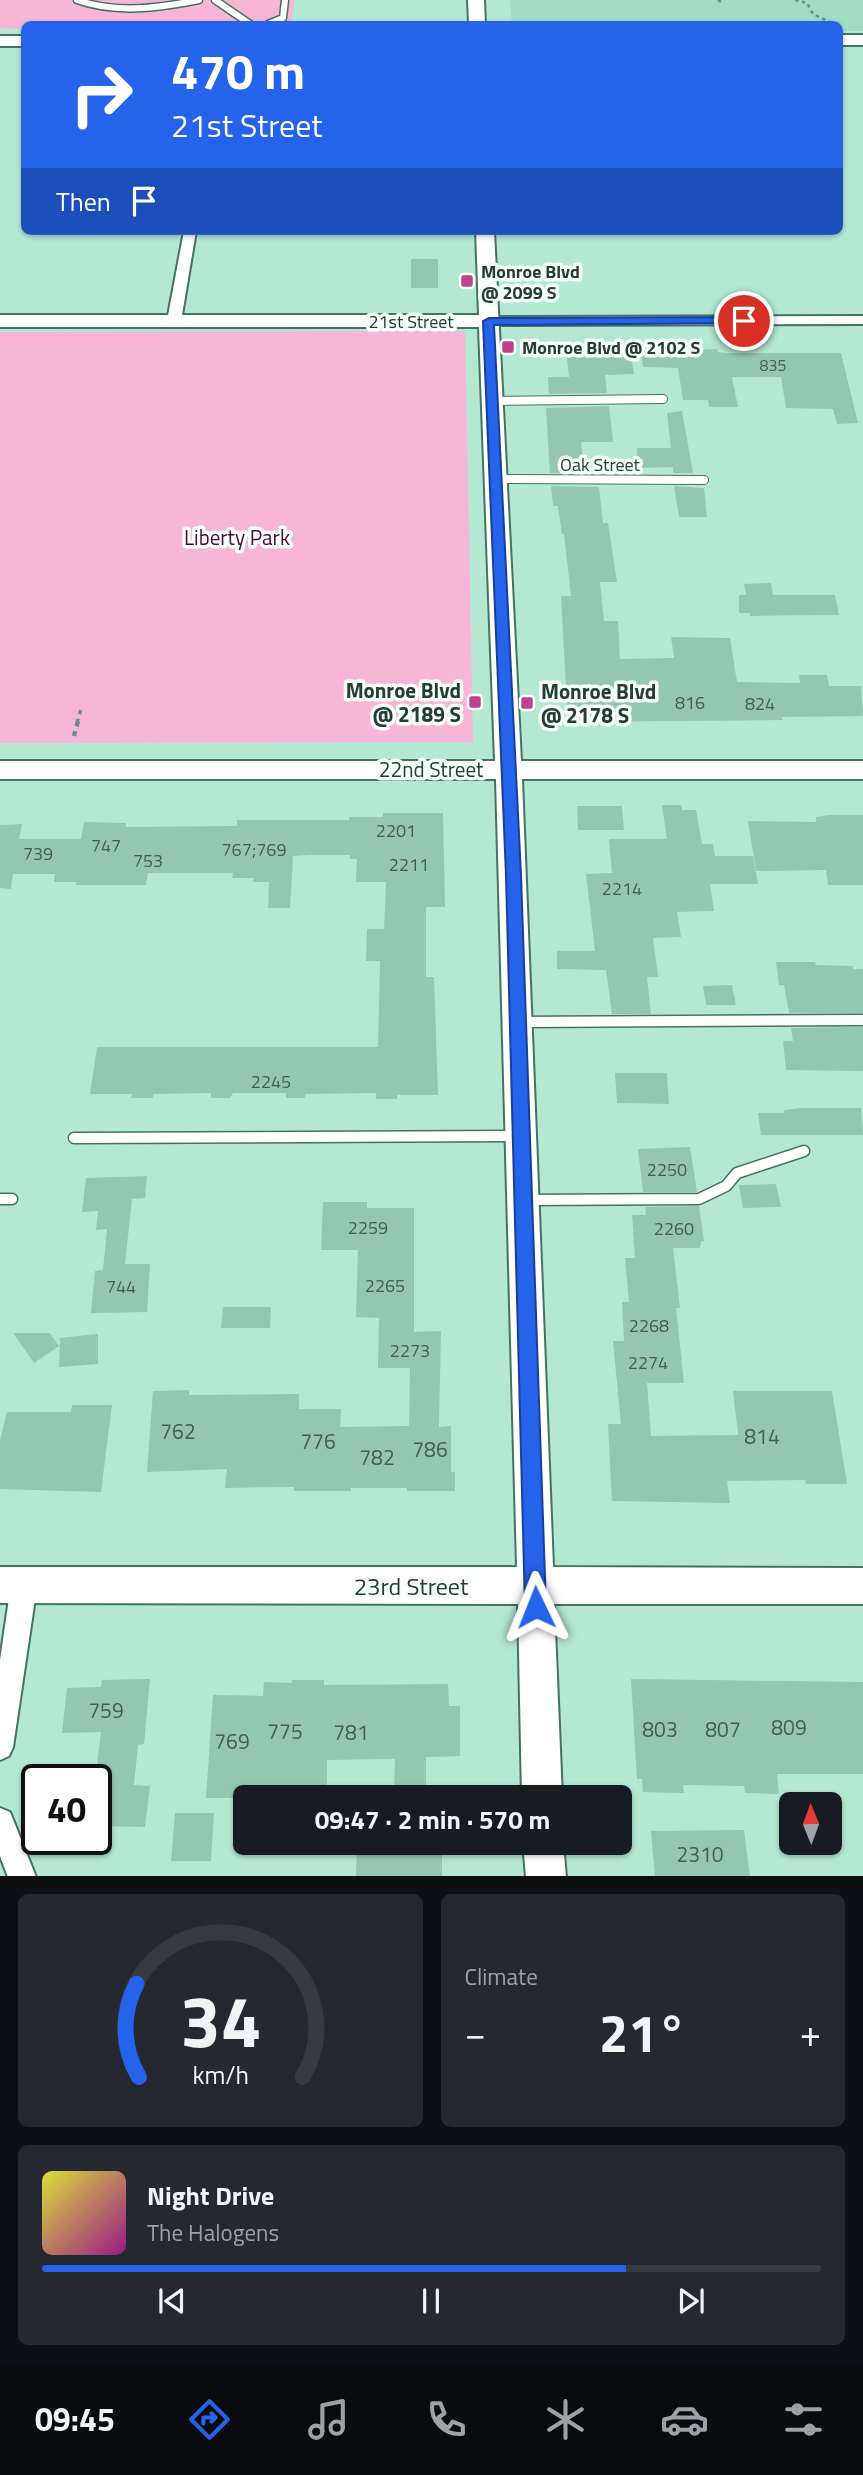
<!DOCTYPE html>
<html lang="en">
<head>
<meta charset="utf-8">
<style>
  body { margin:0; font-family:"Titillium Web",sans-serif; background:#242831; color:#f1f3f6; height:100vh; display:flex; flex-direction:column; font-size:26px; white-space:nowrap }
  * { box-sizing:border-box; margin:0 }
  p { font-size:23px; color:#9ea1a6 }
  .icon { flex:none; width:38px; height:38px; fill:none; stroke:currentColor; stroke-width:2; stroke-linecap:round; stroke-linejoin:round }
  .map { position:relative; height:1876px; overflow:hidden }
  .details { display:flex; flex-direction:column; gap:18px; padding:18px; background:#0d0f14; flex:1 }
  .details>* { flex:none }
  .banner { position:absolute; left:21px; top:21px; width:822px; height:214px; border-radius:10px; box-shadow:0 2px 5px #0004; background:#2563eb; color:#fff; overflow:hidden }
  .needle { width:46px; rotate:359deg }
  .buttons { position:absolute; left:779px; top:1792px; display:grid; gap:14px }
  .buttons a { display:grid; place-items:center; width:63px; height:63px; border-radius:10px; background:#171b24; box-shadow:0 2px 5px #0004; font-size:35px }
  .speed { position:absolute; left:21px; top:1764px; display:flex; gap:14px; font-size:35px; font-weight:700; text-align:center }
  .speed>* { display:grid; place-content:center; width:91px; height:91px; border-radius:50%; background:#171b24; box-shadow:0 2px 5px #0004; line-height:1 }
  .speed .limit { border:4px solid #111; border-radius:10px; background:#fff; color:#111 }
  .pin { position:absolute; display:grid; place-items:center; width:60px; height:60px; color:#fff; margin:-30px; border:4px solid #fff; border-radius:50%; box-shadow:0 2px 7px #0007 }
  .me { position:absolute; width:77px; margin:-38px; rotate:358deg; stroke-linejoin:round; filter:drop-shadow(0 0 5px #0008) }
  .turn { display:flex; align-items:center; gap:24px; height:147px; padding:0 35px; font-size:32px }
  .turn .icon { width:91px; height:91px; stroke-width:2.5 }
  .turn b { display:block; font-size:49px; line-height:60px }
  .then { display:flex; align-items:center; height:66px; padding:0 35px; background:#0003; gap:14px; font-size:26px }
  .big { font-size:52px; font-weight:700; line-height:1.1 }
  .details .card { flex:1; display:flex; flex-direction:column; justify-content:center; gap:10px; min-width:0; padding:0 24px; border-radius:10px; background:#242831 }
  .details .dial { align-items:center; gap:0 }
  .dial svg { height:182px; overflow:visible; fill:none; stroke:#363941; stroke-width:7; stroke-linecap:round; text-anchor:middle }
  .dial text { fill:#f1f3f6; stroke:none }
  .song { display:flex; align-items:center; gap:21px }
  .cover { width:84px; height:84px; border-radius:10px; background:linear-gradient(135deg,hsl(60 70% 55%),hsl(310 70% 35%)) }
  .played { height:7px; border-radius:4px; background:linear-gradient(90deg,#2563eb 75%,#363941 75%) }
  .keys { display:flex; justify-content:space-around; direction:ltr }
  .heat { display:flex; justify-content:space-between; align-items:center; font-size:38px; direction:ltr }
  .details .tiles { flex:1; display:grid; gap:18px; grid-template-columns:1fr 1fr }
  .card:last-child { grid-column:span 2 }
  .trip { position:absolute; left:233px; top:1785px; width:399px; height:70px; border-radius:10px; background:#171b24; box-shadow:0 2px 5px #0004; font-weight:700; line-height:70px; text-align:center }
  .dock { display:flex; height:112px; justify-content:space-around; align-items:center; background:#090b0e; color:#9ea1a6 }
  .dock .icon { width:49px; height:49px }
  .dock .current { color:#2563eb }
  .dock b { font-size:32px; color:#f1f3f6 }
  .map>svg:first-child { display:block }
  .built { fill:#a1dcc4 }
  .green { fill:#f7b5d7 }
  .building { fill:#94c7b2 }
  .lines { fill:none; stroke-linecap:round; stroke-linejoin:round }
  .lane-far2-casing { stroke:#437461; stroke-width:9 }
  .lane-far1-casing { stroke:#437461; stroke-width:10 }
  .lane-casing { stroke:#437461; stroke-width:13 }
  .street-casing { stroke:#437461; stroke-width:4 }
  .secondary-casing { stroke:#437461; stroke-width:4 }
  .path-far2 { stroke:#6c9081; stroke-width:2.5; stroke-dasharray:3.5 3.5; stroke-linecap:butt }
  .path-far1 { stroke:#6c9081; stroke-width:3.5; stroke-dasharray:4.5 4.5; stroke-linecap:butt }
  .path { stroke:#6c9081; stroke-width:4.5; stroke-dasharray:5 5; stroke-linecap:butt }
  .lane-far2 { stroke:#fff; stroke-width:6 }
  .lane-far1 { stroke:#fff; stroke-width:8 }
  .lane { stroke:#fff; stroke-width:10 }
  .street { fill:#fff; fill-rule:evenodd }
  .secondary { fill:#fff; fill-rule:evenodd }
  .route { fill:#2563eb; stroke:#184099; stroke-width:2 }
  .poi-dot { fill:#c0418d; stroke:#f4fefa; stroke-width:2.5 }
  .labels { text-anchor:middle; dominant-baseline:central; stroke-width:7; stroke-linejoin:round; paint-order:stroke }
  .far-number-label { font-size:16px; fill:#425f54 }
  .far-poi-label { font-size:18px; font-weight:bold; fill:#273c34; stroke:#f4fefa; text-anchor:start }
  .far-street-label { font-size:18px; fill:#273c34; stroke:#f4fefa }
  .number-label { font-size:18px; fill:#425f54 }
  .park-label { font-size:21px; fill:#4c0c34; stroke:#f4fefa }
  .poi-label { font-size:21px; font-weight:bold; fill:#273c34; stroke:#f4fefa; text-anchor:end }
  .street-label { font-size:21px; fill:#273c34; stroke:#f4fefa }
  .near-number-label { font-size:21px; fill:#425f54 }
  .near-street-label { font-size:24px; fill:#273c34; stroke:#f4fefa }
</style>
</head>
<body>
<div class="map">
<svg width="863" height="1877" viewBox="0 0 863 1877">
  <rect width="100%" height="100%" fill="#b4e8d2"/>
  <!-- built -->
  <path class="built" d="M510 0H863V31H840V24H512Z"/>
  <!-- green -->
  <g class="green">
    <path d="M0 0H294L291 24H24V29L0 28Z"/>
    <path d="M465 331 473 742 0 743V332Z"/>
  </g>
  <!-- building -->
  <g class="building">
    <rect x="411" y="259" width="27" height="29"/>
    <path d="M691 347 692 350 717 349 718 352 726 353H841L858 423 837 424 833 409 786 408 781 377H732L738 407H709L708 400H683L678 368 643 367 641 348Z"/>
    <path d="M630 349 634 374 605 375 607 393 549 394 548 377H569L566 350Z"/>
    <path d="M609 406 613 442H581L584 473H550L546 408Z"/>
    <path d="M682 411 693 473H673V467L638 468 637 448H671L667 413Z"/>
    <path d="M551 486 599 487 603 523H608L617 582H600L604 621H618L620 659 674 658 671 637 730 638 737 682 800 683 799 675H827L829 686H861L863 716 782 717 783 720 568 722 561 596H571L564 534H562L558 506H553Z"/>
    <path d="M674 486 704 488 707 517H679Z"/>
    <path d="M771 583 773 595H835L839 615 750 616V613H739V595H746L744 584Z"/>
    <path d="M662 805H681L682 810H696L702 844H713L715 856H753L758 884H710L714 911 677 912 681 937 653 938 658 977H647L651 1014H612L606 970 557 969V951H595L586 874 612 873 609 839H667Z"/>
    <path d="M577 806H622L624 830H578Z"/>
    <path d="M383 813H443L445 907H426V977H434L438 1095H397V1099H376V1093L305 1094V1098H286V1093H233L230 1098H211V1093L153 1094V1098H131L132 1094H90L97 1047H378L380 961H366L367 929H384L386 882H356L357 859H350V855H310L293 856 290 908H268L269 882H253L254 878H232L233 873H148L146 885H76V882H54L55 874H13L11 889 0 888V825L22 824 19 839H81L84 822 126 823V827L237 826V820H349V817H383Z"/>
    <path d="M829 815H863V885H828L826 870 756 871 748 821 816 822V817Z"/>
    <path d="M776 962H815L816 965 853 966V969H863V1013H789L784 985H779Z"/>
    <path d="M732 985 736 1005H706L703 986Z"/>
    <path d="M863 1027V1071L786 1070 783 1041H793L791 1028Z"/>
    <path d="M615 1073H667L669 1104 617 1103Z"/>
    <path d="M800 1108H861L863 1135H761L758 1113H784V1110Z"/>
    <path d="M690 1147 697 1192H643L638 1149Z"/>
    <path d="M147 1176 145 1198 132 1199 125 1264H150L147 1312 91 1313 95 1271 103 1270 107 1229 96 1230 98 1211 82 1212 86 1178Z"/>
    <path d="M776 1184 781 1207 743 1208 739 1185Z"/>
    <path d="M323 1202H367V1208H414V1332L441 1331 439 1427 451 1426V1472H455V1491H407V1488H351V1491H294V1487L225 1488 227 1469 147 1472 153 1391 189 1390V1395L299 1394V1409H341L340 1427 409 1426 410 1368H378L379 1318 356 1317 358 1250H321Z"/>
    <path d="M699 1206 704 1241H701L700 1248H673L680 1308H676L684 1383H647L651 1436 738 1435 733 1391H832L847 1484H806L805 1480 727 1481 730 1503 612 1501 608 1424H621L613 1341H624L622 1302H629L625 1258H635L632 1215H646L645 1207Z"/>
    <path d="M223 1307H271L270 1328H221Z"/>
    <path d="M13 1333H50L59 1346 34 1363Z"/>
    <path d="M98 1334V1364L59 1367 60 1338Z"/>
    <path d="M72 1405H112L101 1492 0 1489V1440L7 1412H71Z"/>
    <path d="M150 1679 144 1744 138 1745 134 1785 150 1786 145 1827 96 1826V1774L101 1732 62 1733 67 1688 101 1687 102 1680Z"/>
    <path d="M631 1679 863 1682V1774H777L779 1794 745 1793 744 1786 683 1785 684 1793 643 1792 642 1779H637Z"/>
    <path d="M292 1680H324V1685L448 1684 449 1706H460V1756L426 1757V1791H394L395 1759 327 1760V1797H284V1789L244 1790V1798H206L213 1695 263 1696 264 1682 292 1683Z"/>
    <path d="M175 1813H214L211 1861H171Z"/>
    <path d="M744 1830 750 1877H655L651 1831Z"/>
    <path d="M357 1843H442V1877H356Z"/>
  </g>
  <g class="lines">
    <!-- lane-far2 casing -->
    <g class="lane-far2-casing">
      <g id="lane-far2">
        <path d="M77 0C116 14 159 8 199 0"/>
        <path d="M215 0 250 24"/>
        <path d="M268 24 283 18 285 0"/>
      </g>
    </g>
    <!-- lane-far1 casing -->
    <g class="lane-far1-casing">
      <g id="lane-far1">
        <path d="M493 401 663 399"/>
        <path d="M496 479 704 480"/>
      </g>
    </g>
    <!-- lane casing -->
    <g class="lane-casing">
      <g id="lane">
        <path d="M520 1022 863 1020"/>
        <path d="M74 1138 516 1136"/>
        <path d="M0 1199H12"/>
        <path d="M526 1200 699 1199 726 1186 737 1173 804 1151"/>
      </g>
    </g>
    <!-- street casing -->
    <g class="street-casing">
      <g id="street">
        <path d="M184 231H196L181 321 174 325 167 321Z"/>
        <path d="M863 316V324L489 325 482 321 489 317Z"/>
        <path d="M24 1572 33 1576 37 1585 13 1747 9 1756 0 1760V1660L11 1585 15 1576Z"/>
        <path d="M0 1808 10 1812 36 1877H8L0 1856Z"/>
      </g>
    </g>
    <!-- secondary casing -->
    <g class="secondary-casing">
      <g id="secondary">
        <path d="M468 0H484L485 24H469Z"/>
        <rect x="840" y="35" width="23" height="10"/>
        <rect x="0" y="36" width="24" height="10"/>
        <path d="M476 231H494L521 761H863V779H522L553 1567 863 1568V1604H554L562 1797H522L518 1604 0 1603V1567H517L496 779H0V761H495L479 327H0V315H479Z"/>
        <path d="M523 1843H563L566 1877H526Z"/>
      </g>
    </g>
    <!-- path-far2 -->
    <g class="path-far2">
      <path d="M718 0 722 3"/>
      <path d="M795 0 807 3 813 14 834 24"/>
    </g>
    <!-- path-far1 -->
    <path class="path-far1" d="M77 723 81 709"/>
    <!-- path -->
    <path class="path" d="M74 736 78 721"/>
    <!-- lane-far2 -->
    <use href="#lane-far2" class="lane-far2"/>
    <!-- lane-far1 -->
    <use href="#lane-far1" class="lane-far1"/>
    <!-- lane -->
    <use href="#lane" class="lane"/>
    <!-- street -->
    <use href="#street" class="street"/>
    <!-- secondary -->
    <use href="#secondary" class="secondary"/>
  </g>
  <!-- route -->
  <path class="route" d="M744 317 750 321 748 323 494 325 521 875 546 1607 543 1615 536 1618 528 1615 525 1607 506 875 483 321 489 318Z"/>
  <!-- markers -->
  <g class="poi-dot">
    <rect x="460" y="274" width="14" height="14" rx="3.5"/>
    <rect x="501" y="340" width="14" height="14" rx="3.5"/>
    <rect x="468" y="695" width="14" height="14" rx="3.5"/>
    <rect x="520" y="696" width="14" height="14" rx="3.5"/>
  </g>
  <g class="labels">
    <!-- far-number labels -->
    <g class="far-number-label">
      <text x="773" y="365">835</text>
    </g>
    <!-- far-poi labels -->
    <g class="far-poi-label">
      <text x="481" y="271">Monroe Blvd<tspan x="481" dy="21">@ 2099 S</tspan></text>
      <text x="522" y="347">Monroe Blvd @ 2102 S</text>
    </g>
    <!-- far-street labels -->
    <g class="far-street-label">
      <text x="411" y="321">21st Street</text>
      <text x="600" y="464">Oak Street</text>
    </g>
    <!-- number labels -->
    <g class="number-label">
      <text x="690" y="702">816</text>
      <text x="760" y="703">824</text>
      <text x="396" y="830">2201</text>
      <text x="106" y="845">747</text>
      <text x="254" y="849">767;769</text>
      <text x="38" y="853">739</text>
      <text x="148" y="860">753</text>
      <text x="409" y="864">2211</text>
      <text x="622" y="888">2214</text>
      <text x="271" y="1081">2245</text>
      <text x="667" y="1169">2250</text>
      <text x="368" y="1227">2259</text>
      <text x="674" y="1228">2260</text>
      <text x="385" y="1285">2265</text>
      <text x="121" y="1286">744</text>
      <text x="649" y="1325">2268</text>
      <text x="410" y="1350">2273</text>
      <text x="648" y="1362">2274</text>
    </g>
    <!-- park labels -->
    <g class="park-label">
      <text x="237" y="537">Liberty Park</text>
    </g>
    <!-- poi labels -->
    <g class="poi-label">
      <text x="461" y="690">Monroe Blvd<tspan x="461" dy="24">@ 2189 S</tspan></text>
      <text x="541" y="691" text-anchor="start">Monroe Blvd<tspan x="541" dy="24">@ 2178 S</tspan></text>
    </g>
    <!-- street labels -->
    <g class="street-label">
      <text x="431" y="769">22nd Street</text>
    </g>
    <!-- near-number labels -->
    <g class="near-number-label">
      <text x="178" y="1431">762</text>
      <text x="762" y="1436">814</text>
      <text x="318" y="1441">776</text>
      <text x="430" y="1449">786</text>
      <text x="377" y="1457">782</text>
      <text x="106" y="1710">759</text>
      <text x="789" y="1727">809</text>
      <text x="660" y="1729">803</text>
      <text x="723" y="1729">807</text>
      <text x="285" y="1731">775</text>
      <text x="351" y="1732">781</text>
      <text x="232" y="1741">769</text>
      <text x="700" y="1854">2310</text>
    </g>
    <!-- near-street labels -->
    <g class="near-street-label">
      <text x="411" y="1586">23rd Street</text>
    </g>
  </g>
</svg>
<div class="buttons">
<a><svg class="needle" viewBox="-14 -14 28 28"><path d="M0-13l5 13h-10z" fill="#e53935"/><path d="M0 13l5-13h-10z" fill="#9ea1a6"/></svg></a>
</div>
<div class="speed"><div class="limit">40</div></div>
<div class="pin" style="left:744px;top:321px;background:#d93025"><svg class="icon" aria-label="arrive" viewBox="0 0 24 24"><path d="M6 21V4h12l-3 4 3 4H6"/></svg></div>
<svg class="me" style="left:536px;top:1607px" viewBox="-20 -20 40 40"><path d="M0-17L14 15 0 8-14 15z" fill="#2563eb" stroke="#fff" stroke-width="4"/></svg>
<div class="trip">09:47 · 2 min · 570 m</div>
<div class="banner">
<div class="turn"><svg class="icon" aria-label="right" viewBox="0 0 24 24"><path d="M7 20v-9h11M14 6l5 5-5 5"/></svg><div><b>470 m</b>21st Street</div></div>
<div class="then">Then<svg class="icon" aria-label="arrive" viewBox="0 0 24 24"><path d="M6 21V4h12l-3 4 3 4H6"/></svg></div>
</div>
</div>
<section class="details">
<div class="tiles">
<div class="card dial"><svg viewBox="0 0 100 80">
<path d="M14 69A42 42 0 1 1 86 69"/>
<path d="M14 69A42 42 0 0 1 13 28" stroke="#2563eb"/>
<text x="50" y="56" font-size="32" font-weight="700">34</text>
<text x="50" y="72" font-size="11">km/h</text>
</svg></div>
<div class="card"><p>Climate</p>
<div class="heat"><a>−</a><b class="big">21°</b><a>+</a></div>
</div>
<div class="card">
<div class="song"><i class="cover"></i><div><b>Night Drive</b><p>The Halogens</p></div></div>
<div class="played"></div>
<div class="keys"><svg class="icon" aria-label="previous" viewBox="0 0 24 24"><path d="M18 5L8 12l10 7zM5 5v14"/></svg><svg class="icon" aria-label="pause" viewBox="0 0 24 24"><path d="M8 5v14M16 5v14"/></svg><svg class="icon" aria-label="next" viewBox="0 0 24 24"><path d="M6 5l10 7-10 7zM19 5v14"/></svg></div>
</div>
</div>
</section>
<nav class="dock">
<b>09:45</b>
<svg class="icon current" aria-label="directions" viewBox="0 0 24 24"><path d="M12 3l9 9-9 9-9-9zM9 14v-3h6M13 9l2 2-2 2"/></svg>
<svg class="icon" aria-label="music" viewBox="0 0 24 24"><path d="M9 18V5l10-2v13"/><circle cx="6" cy="18" r="3"/><circle cx="16" cy="16" r="3"/></svg>
<svg class="icon" aria-label="phone" viewBox="0 0 24 24"><path d="M5 4h4l2 5-3 2q2 4 5 5l2-3 5 2v4C11 20 4 13 5 4z"/></svg>
<svg class="icon" aria-label="climate" viewBox="0 0 24 24"><path d="M12 3v18M4 7l16 10M4 17L20 7"/></svg>
<svg class="icon" aria-label="car" viewBox="0 0 24 24"><path d="M5 17H2v-5l4-1 3-4h7l3 4 3 1v5h-3M9 17h6M6 11h13"/><circle cx="7" cy="17" r="2"/><circle cx="17" cy="17" r="2"/></svg>
<svg class="icon" aria-label="filters" viewBox="0 0 24 24"><path d="M4 7h16M4 17h16"/><circle cx="9" cy="7" r="2"/><circle cx="15" cy="17" r="2"/></svg>
</nav>
</body>
</html>
